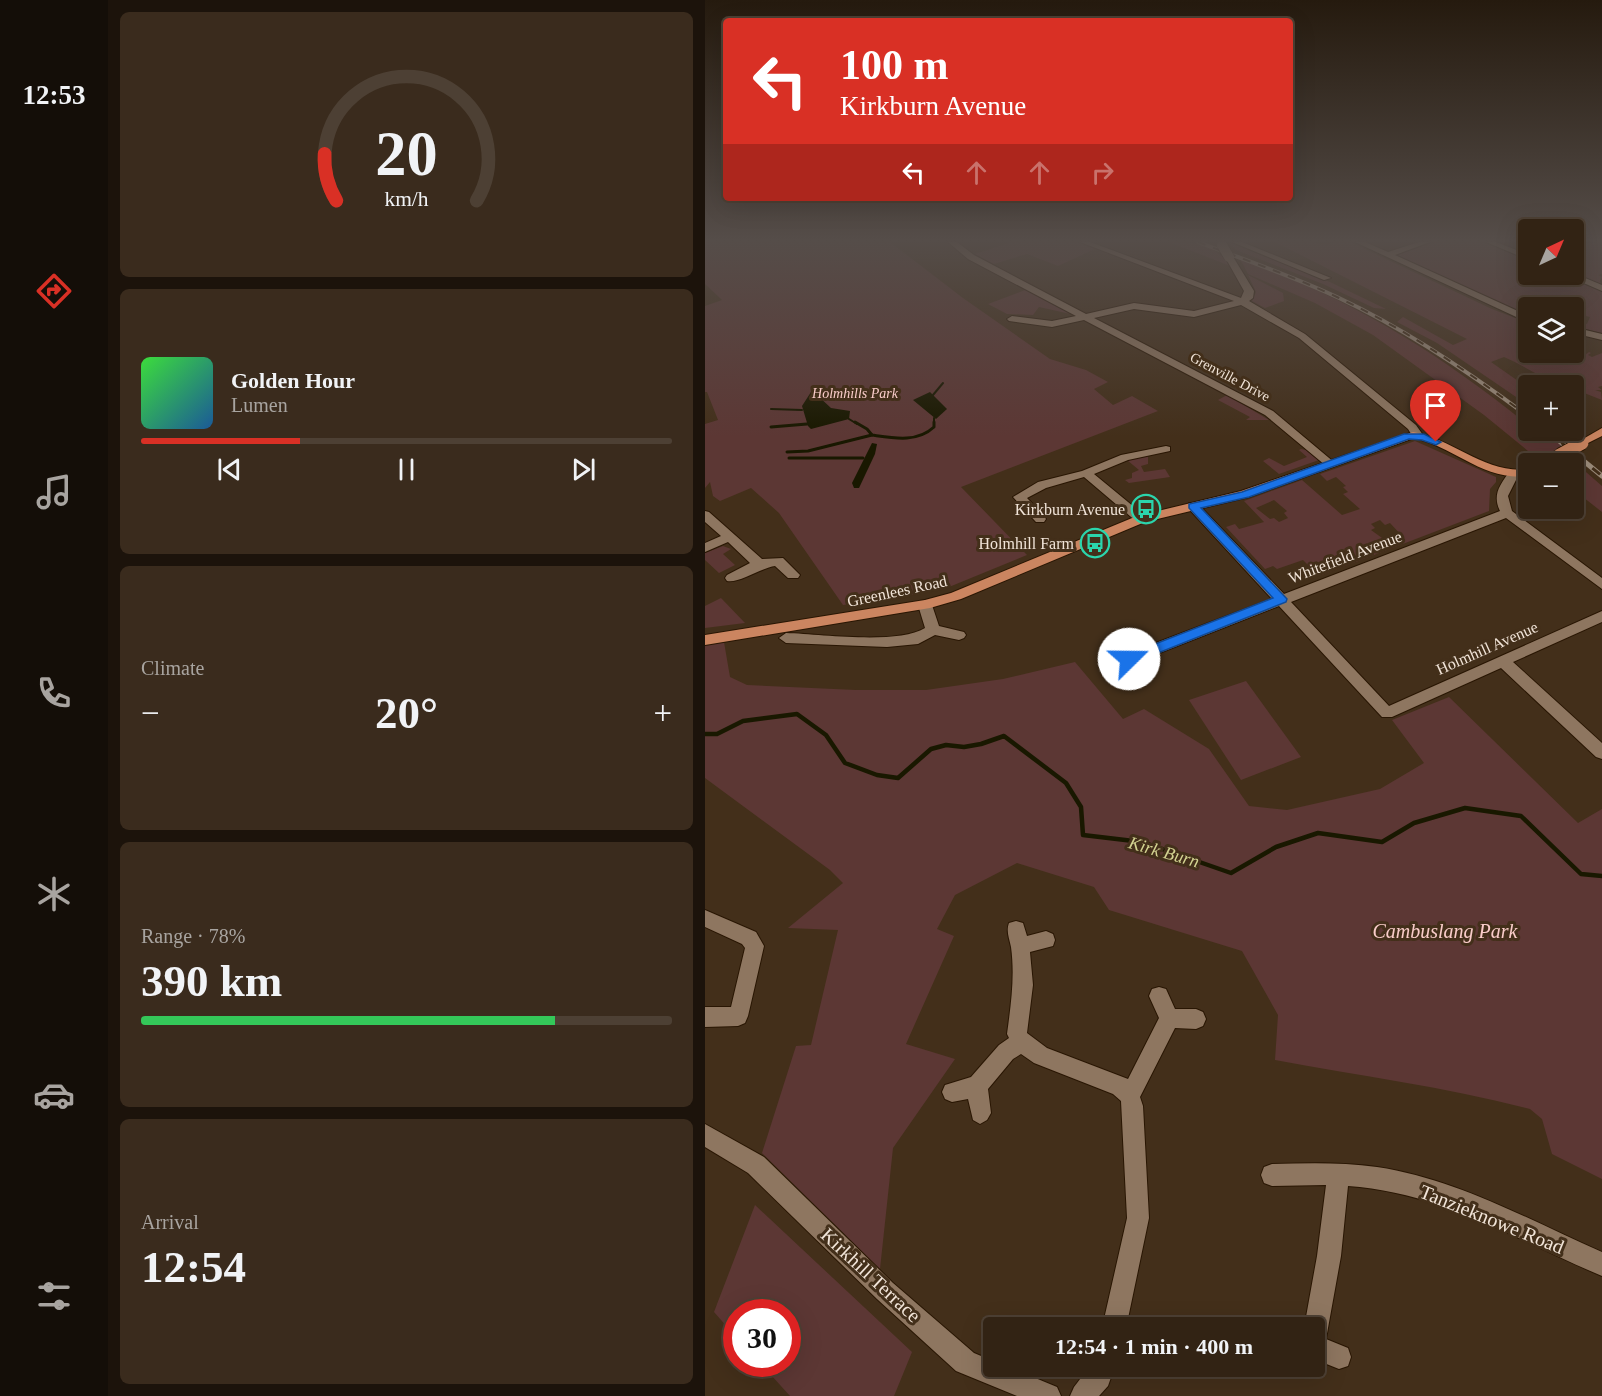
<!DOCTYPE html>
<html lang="en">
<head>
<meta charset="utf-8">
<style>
  body { margin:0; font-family:Georgia,serif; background:#3a2b1d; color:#f1f3f6; height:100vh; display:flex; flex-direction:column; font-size:22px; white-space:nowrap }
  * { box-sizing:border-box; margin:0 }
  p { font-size:20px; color:#a8a4a0 }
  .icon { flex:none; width:33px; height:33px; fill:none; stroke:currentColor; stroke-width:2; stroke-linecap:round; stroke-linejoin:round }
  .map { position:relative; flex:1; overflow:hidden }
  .panel { display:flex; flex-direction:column; gap:12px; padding:12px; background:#1c130b; width:597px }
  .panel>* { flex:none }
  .guide { position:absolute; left:18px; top:18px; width:570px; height:183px; border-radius:6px; box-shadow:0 6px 24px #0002,0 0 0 2px #4d4034; background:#d93025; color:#fff; overflow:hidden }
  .needle { width:39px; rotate:44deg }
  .buttons { position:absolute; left:813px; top:219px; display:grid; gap:12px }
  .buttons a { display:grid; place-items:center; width:66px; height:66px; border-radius:6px; background:#322314; box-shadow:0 6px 24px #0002,0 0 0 2px #4d4034; font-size:30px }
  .speed { position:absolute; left:18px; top:1299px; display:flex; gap:12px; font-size:30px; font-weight:700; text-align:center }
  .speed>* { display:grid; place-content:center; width:78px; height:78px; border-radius:50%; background:#322314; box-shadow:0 6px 24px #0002,0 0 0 2px #4d4034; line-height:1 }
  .speed .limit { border:9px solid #d22; background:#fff; color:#111 }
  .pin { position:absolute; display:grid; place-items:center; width:51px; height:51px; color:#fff; margin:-62px -26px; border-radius:50% 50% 50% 0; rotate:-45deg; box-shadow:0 0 6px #0007 }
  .pin .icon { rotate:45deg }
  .me { position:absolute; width:66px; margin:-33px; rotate:68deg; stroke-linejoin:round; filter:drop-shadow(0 0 4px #0008) }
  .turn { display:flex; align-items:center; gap:21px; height:126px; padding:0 18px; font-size:27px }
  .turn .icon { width:78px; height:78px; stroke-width:2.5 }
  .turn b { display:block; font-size:42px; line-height:51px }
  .lanes { display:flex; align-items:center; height:57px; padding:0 18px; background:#0003; justify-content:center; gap:30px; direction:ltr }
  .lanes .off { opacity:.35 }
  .big { font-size:45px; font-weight:800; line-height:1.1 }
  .panel .tile { flex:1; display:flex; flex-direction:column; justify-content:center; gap:9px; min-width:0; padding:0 21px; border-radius:9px; background:#3a2b1d }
  .panel .dial { align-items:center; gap:0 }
  .dial svg { height:156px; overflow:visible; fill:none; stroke:#4d4034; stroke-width:7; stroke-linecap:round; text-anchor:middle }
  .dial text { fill:#f1f3f6; stroke:none }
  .song { display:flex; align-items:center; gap:18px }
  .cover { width:72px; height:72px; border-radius:9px; background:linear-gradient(135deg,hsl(120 70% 55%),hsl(210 70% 35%)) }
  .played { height:6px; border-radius:3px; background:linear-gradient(90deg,#d93025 30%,#4d4034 30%) }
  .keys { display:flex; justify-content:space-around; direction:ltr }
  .heat { display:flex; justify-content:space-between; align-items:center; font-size:33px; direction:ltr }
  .charge { height:9px; border-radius:4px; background:linear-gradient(90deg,#34c759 78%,#4d4034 0) }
  .trip { position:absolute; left:278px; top:1317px; width:342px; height:60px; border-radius:6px; background:#322314; box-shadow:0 6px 24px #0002,0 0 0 2px #4d4034; font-weight:800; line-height:60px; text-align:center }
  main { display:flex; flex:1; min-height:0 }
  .dock { display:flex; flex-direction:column; width:108px; justify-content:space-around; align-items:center; background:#140e08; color:#a8a4a0 }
  .dock .icon { width:42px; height:42px }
  .dock .active { color:#d93025 }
  .dock b { font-size:27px; color:#f1f3f6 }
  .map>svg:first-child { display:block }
  .green { fill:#5c3734; fill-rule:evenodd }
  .water { fill:#191800 }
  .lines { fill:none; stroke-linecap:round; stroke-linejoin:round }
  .stream-far2 { stroke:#191800; stroke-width:2 }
  .stream-far1 { stroke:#191800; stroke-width:3 }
  .stream { stroke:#191800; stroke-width:4.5 }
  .minor-casing { stroke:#291603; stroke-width:2 }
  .major-casing { stroke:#291603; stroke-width:2 }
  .minor { fill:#8e7660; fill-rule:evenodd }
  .major { fill:#cb8560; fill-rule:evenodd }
  .rail-far1-casing { stroke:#9b8b7a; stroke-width:4 }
  .rail-casing { stroke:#9b8b7a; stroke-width:5 }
  .rail-far1 { stroke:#432f1a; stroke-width:2; stroke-dasharray:8; stroke-linecap:butt }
  .rail { stroke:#432f1a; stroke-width:3; stroke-dasharray:10; stroke-linecap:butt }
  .minor-bridge-casing { stroke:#291603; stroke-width:11; stroke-linecap:butt }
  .major-bridge-casing { stroke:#291603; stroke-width:15; stroke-linecap:butt }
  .minor-bridge { stroke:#8e7660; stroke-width:10 }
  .major-bridge { stroke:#cb8560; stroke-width:13 }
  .route { fill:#1a73e8; stroke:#114b97; stroke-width:1.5 }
  .labels { text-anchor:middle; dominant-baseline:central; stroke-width:6; stroke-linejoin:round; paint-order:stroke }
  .far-street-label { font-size:14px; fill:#f1e4d8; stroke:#432f1a }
  .far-park-label { font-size:14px; font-style:italic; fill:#f9ccc9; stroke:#432f1a }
  .poi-label { font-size:16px; fill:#f1e4d8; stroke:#432f1a; text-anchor:end }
  .street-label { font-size:16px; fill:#f1e4d8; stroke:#432f1a }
  .water-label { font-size:18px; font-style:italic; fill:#d3d391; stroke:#432f1a }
  .near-park-label { font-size:20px; font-style:italic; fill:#f9ccc9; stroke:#432f1a }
  .near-street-label { font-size:20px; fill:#f1e4d8; stroke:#432f1a }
</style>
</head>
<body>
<main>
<nav class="dock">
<b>12:53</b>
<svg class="icon active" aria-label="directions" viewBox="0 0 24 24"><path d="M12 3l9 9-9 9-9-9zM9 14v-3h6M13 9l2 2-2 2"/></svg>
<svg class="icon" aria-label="music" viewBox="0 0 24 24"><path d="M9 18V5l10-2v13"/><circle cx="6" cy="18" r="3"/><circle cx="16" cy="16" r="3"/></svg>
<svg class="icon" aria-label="phone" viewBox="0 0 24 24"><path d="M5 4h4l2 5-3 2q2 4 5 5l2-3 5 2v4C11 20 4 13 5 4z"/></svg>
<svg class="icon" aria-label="climate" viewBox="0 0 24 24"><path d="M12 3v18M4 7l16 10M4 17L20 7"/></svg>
<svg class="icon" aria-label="car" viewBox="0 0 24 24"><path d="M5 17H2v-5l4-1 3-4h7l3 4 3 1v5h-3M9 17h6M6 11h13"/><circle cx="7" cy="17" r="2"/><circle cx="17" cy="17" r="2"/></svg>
<svg class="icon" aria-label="filters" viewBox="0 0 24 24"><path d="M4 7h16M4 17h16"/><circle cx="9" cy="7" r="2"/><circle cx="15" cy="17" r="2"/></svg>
</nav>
<section class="panel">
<div class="tile dial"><svg viewBox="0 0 100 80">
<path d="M14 69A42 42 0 1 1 86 69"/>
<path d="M14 69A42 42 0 0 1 8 45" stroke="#d93025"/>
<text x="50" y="56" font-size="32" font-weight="700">20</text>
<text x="50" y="72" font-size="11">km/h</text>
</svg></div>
<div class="tile">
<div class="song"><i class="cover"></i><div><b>Golden Hour</b><p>Lumen</p></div></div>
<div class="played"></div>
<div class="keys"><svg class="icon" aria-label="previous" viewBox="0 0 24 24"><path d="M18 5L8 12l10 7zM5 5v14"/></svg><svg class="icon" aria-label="pause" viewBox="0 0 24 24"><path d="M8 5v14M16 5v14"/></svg><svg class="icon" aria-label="next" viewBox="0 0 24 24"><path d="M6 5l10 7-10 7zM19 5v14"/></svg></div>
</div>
<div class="tile"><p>Climate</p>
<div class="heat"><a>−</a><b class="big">20°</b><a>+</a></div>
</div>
<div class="tile"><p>Range · 78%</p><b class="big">390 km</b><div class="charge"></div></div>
<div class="tile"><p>Arrival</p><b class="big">12:54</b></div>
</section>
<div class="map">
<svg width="897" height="1396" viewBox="0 0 897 1396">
  <rect width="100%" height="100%" fill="#432f1a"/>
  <!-- green -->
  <g class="green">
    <path d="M0 242H185L258 298 345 359 381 370 403 382 389 389 408 405 427 396 453 411 256 487 322 555 244 587 197 597 138 605 74 513 46 488 15 501 8 496 5 482 0 488V424L13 420 2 392H0V306L17 300 0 284Z"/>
    <path d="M303 242H371L390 249 353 266 322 254 289 264 270 254 304 243Z"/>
    <path d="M464 242C490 242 509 243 525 266Z"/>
    <path d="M570 242H607L622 245 630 242H645L787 309 823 323 824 352 870 351 880 355 884 352 886 353 883 355 887 357 897 353V386L893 387 897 390H890L896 392 897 400 869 389 868 386C844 385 821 366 799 357L786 362 823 388V405L732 343 692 322 698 317 748 345 762 339Z"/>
    <path d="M730 242H778L823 261 824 274 855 275 897 291V333L869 326V321L882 324 885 317 872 314 874 311 869 310 868 308H824L823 316 690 256Z"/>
    <path d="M868 242 878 244 897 242V274L893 275 897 277 895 281 897 286 869 274V265L871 263 869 262Z"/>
    <path d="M525 243 625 282 681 309 669 308 618 284 531 250Z"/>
    <path d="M535 259C645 298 733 352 823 425L824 430 830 431 844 441 880 431 834 460 779 415 668 335 610 303 543 274Z"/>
    <path d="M543 275 578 293 579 301 560 308 547 301 551 292Z"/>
    <path d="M320 290 369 314 370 315 334 307 328 315 302 314 283 304Z"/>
    <path d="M522 395 564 420H541L545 417 513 400Z"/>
    <path d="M710 441 791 477V482L785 489 784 511 614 576 598 560 572 569 568 566 560 569 521 527 530 524 534 529 559 522 539 501 597 480 637 515 655 509 638 494 643 492 638 487 641 486 631 477 622 481 615 474ZM569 500 582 511 579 513 583 518 574 522 569 518 565 519 551 508ZM675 520 680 525 685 523 698 537 684 543 666 530 670 528 666 524Z"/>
    <path d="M596 449 601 450 614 460 574 474 558 461 564 458 579 466 602 457 594 450Z"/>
    <path d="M443 456V464L436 466 439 472 460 469 465 477 424 483 420 480 427 478V473L434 470 422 460Z"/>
    <path d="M866 459 897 486V512L869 490 868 464 857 463Z"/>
    <path d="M18 546 26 549 18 554 30 565 14 573 0 560V553Z"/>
    <path d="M16 598 40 623 0 628V606Z"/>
    <path d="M19 642 25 677 42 685 151 690H221L298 679 370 662 418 719 439 709 504 749 544 806 582 810 675 789 719 763 687 720 744 697 873 823 897 809V1179L847 1154 837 1119 825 1109C741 1087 656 1076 570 1060L573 1015 537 951 404 910 389 887 312 863 250 895 232 929 249 936 201 1044 250 1059 188 1148 175 1269 57 1153 91 1046 106 1045 133 930 83 928 138 883 125 870 0 778V645Z"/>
    <path d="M541 681 596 757 536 780 484 700Z"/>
    <path d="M50 1205 207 1352 189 1396H85L56 1364H82V1312H32L31 1337 9 1312Z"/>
  </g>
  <!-- water -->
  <g class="water">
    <path d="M106 392 112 395 126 408 145 411 144 419 106 429 103 426 97 406Z"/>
    <path d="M225 392 242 409 231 419 208 400Z"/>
    <path d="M167 443 172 444 170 454 154 488H149L147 483Z"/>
  </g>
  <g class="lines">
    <!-- stream-far2 -->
    <g class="stream-far2">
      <path d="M228 395 238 383"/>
      <path d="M66 409 97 410"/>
      <path d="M229 418V424"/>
      <path d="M144 419 152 424"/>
    </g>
    <!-- stream-far1 -->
    <g class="stream-far1">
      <path d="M150 422 162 429 167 435C188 438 212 443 229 427V422"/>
      <path d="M66 427 102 424"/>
      <path d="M82 452 103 451 167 435"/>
      <path d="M84 458H158"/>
    </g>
    <!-- stream -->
    <path class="stream" d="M0 734H12L38 721 92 714 121 735 140 763 172 775 193 778 226 749 241 745 259 747 276 744 299 736 361 783 376 807 378 835 437 842 526 873 571 847 613 833 677 842 709 823 760 808 816 816 876 874 897 876"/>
    <!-- minor casing -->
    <g class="minor-casing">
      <g id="minor">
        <path d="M243 242H252L269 255 381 314 429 303 489 311 529 301 375 242H385L536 298 539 291 520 257 527 255 549 291 548 298 544 301 600 334 711 425 718 435 716 437H708L703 429 594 338 536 305 489 317 429 309 389 318 568 411 630 463 628 465H620L560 415 379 320 347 327 304 321 302 319 307 316 347 321 371 316 263 259Z"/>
        <path d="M527 242H537L626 278 619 280Z"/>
        <path d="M650 242H660L683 252 714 242H725L690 255 824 316V323Z"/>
        <path d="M781 242H791L824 255V260Z"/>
        <path d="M868 273 897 285V291L858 274Z"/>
        <path d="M868 327 897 334V340L868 333Z"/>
        <path d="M461 446 465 447V451L423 460 389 474 440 516 442 519 440 522H432L379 477 341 488 322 498 339 516 341 519 339 522H331L308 497 333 482 377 471 416 455Z"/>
        <path d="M808 470 814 474 803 496 807 511 897 578V589L801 518 586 602 684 706 897 611V622L808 662 897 743V759L891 757 796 668 687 717H677L574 606 429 663 424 664 417 659 419 655 567 599 484 509V503H492L579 594 795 511C787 495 795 485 804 472Z"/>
        <path d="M0 511 4 512 57 559 78 558 95 575 93 578H83L70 566C56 568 33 584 22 581L20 578 22 575 45 563 23 542 0 552V543L16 536 0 522Z"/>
        <path d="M220 600 227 605 234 626 259 632 261 635 259 638 254 640 230 635 213 644 182 647 81 643 74 638 81 633C116 634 192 645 220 628L213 605Z"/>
        <path d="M0 910 51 932 59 946 43 1016 40 1023 33 1026 0 1027V1007H26L40 948 37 944 0 927Z"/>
        <path d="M311 921 318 923 322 936 341 931 348 934 350 940 348 946 325 952 328 985 322 1033 342 1048 423 1079 454 1018 444 996 447 989 454 987 461 989 470 1009H491L498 1012 501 1019 498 1026 491 1029 470 1028 435 1097 438 1106 444 1218 421 1328H397L422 1218 416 1101 408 1094 329 1063 316 1054 308 1059 283 1089 286 1113 282 1120 275 1124 268 1120 263 1099 247 1102 240 1099 237 1092 240 1085 266 1077 294 1045 304 1038 302 1034C306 1004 310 976 306 947 304 938 301 931 304 923Z"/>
        <path d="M0 1124 59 1157 188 1283 269 1353 288 1361V1366H301L352 1387 356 1396H312L251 1371 172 1299 43 1173 0 1147Z"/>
        <path d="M567 1164C602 1163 637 1162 672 1167 752 1179 824 1220 897 1252V1276C814 1241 735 1192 643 1186L636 1256 621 1339 643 1348 646 1357 643 1366 634 1369 609 1359V1328H599L612 1256 621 1185 567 1186 559 1183 556 1175 559 1167Z"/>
        <path d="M385 1366H410L403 1386 394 1396H365L369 1387Z"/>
      </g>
    </g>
    <!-- major casing -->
    <g class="major-casing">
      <g id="major">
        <path d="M897 428V436L877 446 871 443Z"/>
        <path d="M708 432C748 439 782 475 824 469V476C779 482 748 446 709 438L544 497 440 522 256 599 225 608 0 645V635L220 600 246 593 432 516 536 491Z"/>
        <path d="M855 452 861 455 849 464H835Z"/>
      </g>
    </g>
    <!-- minor -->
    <use href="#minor" class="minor"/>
    <!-- major -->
    <use href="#major" class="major"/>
    <!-- rail-far1 casing -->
    <g class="rail-far1-casing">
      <path id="rail-far1" d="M493 242C540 260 588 276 634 298 702 330 764 372 824 417"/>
    </g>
    <!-- rail casing -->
    <g class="rail-casing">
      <path id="rail" d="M841 430 897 476"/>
    </g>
    <!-- rail-far1 -->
    <use href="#rail-far1" class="rail-far1"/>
    <!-- rail -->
    <use href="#rail" class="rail"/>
    <!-- minor-bridge casing -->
    <g class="minor-bridge-casing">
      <path id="minor-bridge" d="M517 245 524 257"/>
    </g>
    <!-- major-bridge casing -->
    <g class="major-bridge-casing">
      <path id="major-bridge" d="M855 455 877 443"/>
    </g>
    <!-- minor-bridge -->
    <use href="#minor-bridge" class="minor-bridge"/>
    <!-- major-bridge -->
    <use href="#major-bridge" class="major-bridge"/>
  </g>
  <!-- sky -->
  <linearGradient id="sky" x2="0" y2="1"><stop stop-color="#251a0e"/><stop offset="0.55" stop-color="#554d49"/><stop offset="1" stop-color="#554d49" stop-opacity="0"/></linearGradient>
  <rect width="897" height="437" fill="url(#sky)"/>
  <!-- route -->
  <path class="route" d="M699 434H719L736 442 731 445 717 440 704 439 544 497 496 508 582 599 581 602 428 663H419L417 659 419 656 568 598 484 508V504L537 492Z"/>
  <!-- icons -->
  <defs>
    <g id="bus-ring" transform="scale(1.5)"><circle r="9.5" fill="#432f1a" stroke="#2bd5ac" stroke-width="1.5"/><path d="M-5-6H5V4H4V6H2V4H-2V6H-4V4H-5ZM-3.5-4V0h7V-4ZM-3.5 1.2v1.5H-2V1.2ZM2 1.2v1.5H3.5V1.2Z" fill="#2bd5ac"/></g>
  </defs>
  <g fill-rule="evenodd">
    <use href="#bus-ring" x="441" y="509"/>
    <use href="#bus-ring" x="390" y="543"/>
  </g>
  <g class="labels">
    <!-- far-street labels -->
    <g class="far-street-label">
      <text transform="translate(525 377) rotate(28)">Grenville Drive</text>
    </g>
    <!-- far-park labels -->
    <g class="far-park-label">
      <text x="150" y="393">Holmhills Park</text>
    </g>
    <!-- poi labels -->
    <g class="poi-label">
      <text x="420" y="509">Kirkburn Avenue</text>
      <text x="369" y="543">Holmhill Farm</text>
    </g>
    <!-- street labels -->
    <g class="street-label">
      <text transform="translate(640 557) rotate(-21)">Whitefield Avenue</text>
      <text transform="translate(192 591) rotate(-12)">Greenlees Road</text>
      <text transform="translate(782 648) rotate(-24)">Holmhill Avenue</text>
    </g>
    <!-- water labels -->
    <g class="water-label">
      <text transform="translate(459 852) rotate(16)">Kirk Burn</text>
    </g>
    <!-- near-park labels -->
    <g class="near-park-label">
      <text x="740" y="931">Cambuslang Park</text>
    </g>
    <!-- near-street labels -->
    <g class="near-street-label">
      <text transform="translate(787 1219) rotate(22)">Tanzieknowe Road</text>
      <text transform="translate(166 1275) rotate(43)">Kirkhill Terrace</text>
    </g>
  </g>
</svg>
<div class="buttons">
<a><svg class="needle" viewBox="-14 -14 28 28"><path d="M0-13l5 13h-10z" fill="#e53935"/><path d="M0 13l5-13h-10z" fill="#a8a4a0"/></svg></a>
<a><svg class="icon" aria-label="layers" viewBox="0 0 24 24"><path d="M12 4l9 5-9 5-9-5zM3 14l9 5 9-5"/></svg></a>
<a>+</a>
<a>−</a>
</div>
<div class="speed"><div class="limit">30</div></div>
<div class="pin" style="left:731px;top:442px;background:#d93025"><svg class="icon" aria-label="arrive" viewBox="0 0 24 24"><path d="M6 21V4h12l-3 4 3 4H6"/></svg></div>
<svg class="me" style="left:424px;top:659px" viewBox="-20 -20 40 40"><circle r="19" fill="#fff"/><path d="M0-13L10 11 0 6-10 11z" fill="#1a73e8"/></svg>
<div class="trip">12:54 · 1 min · 400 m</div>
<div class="guide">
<div class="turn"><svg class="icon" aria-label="left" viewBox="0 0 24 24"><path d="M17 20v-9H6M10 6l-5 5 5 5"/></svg><div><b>100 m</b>Kirkburn Avenue</div></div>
<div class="lanes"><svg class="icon" aria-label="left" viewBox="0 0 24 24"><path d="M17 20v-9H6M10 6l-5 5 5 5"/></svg><svg class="icon off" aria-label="ahead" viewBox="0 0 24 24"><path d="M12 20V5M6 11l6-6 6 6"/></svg><svg class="icon off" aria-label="ahead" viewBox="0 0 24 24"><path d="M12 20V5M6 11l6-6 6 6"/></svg><svg class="icon off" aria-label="right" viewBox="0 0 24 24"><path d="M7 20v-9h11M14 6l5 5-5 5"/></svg></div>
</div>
</div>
</main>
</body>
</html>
